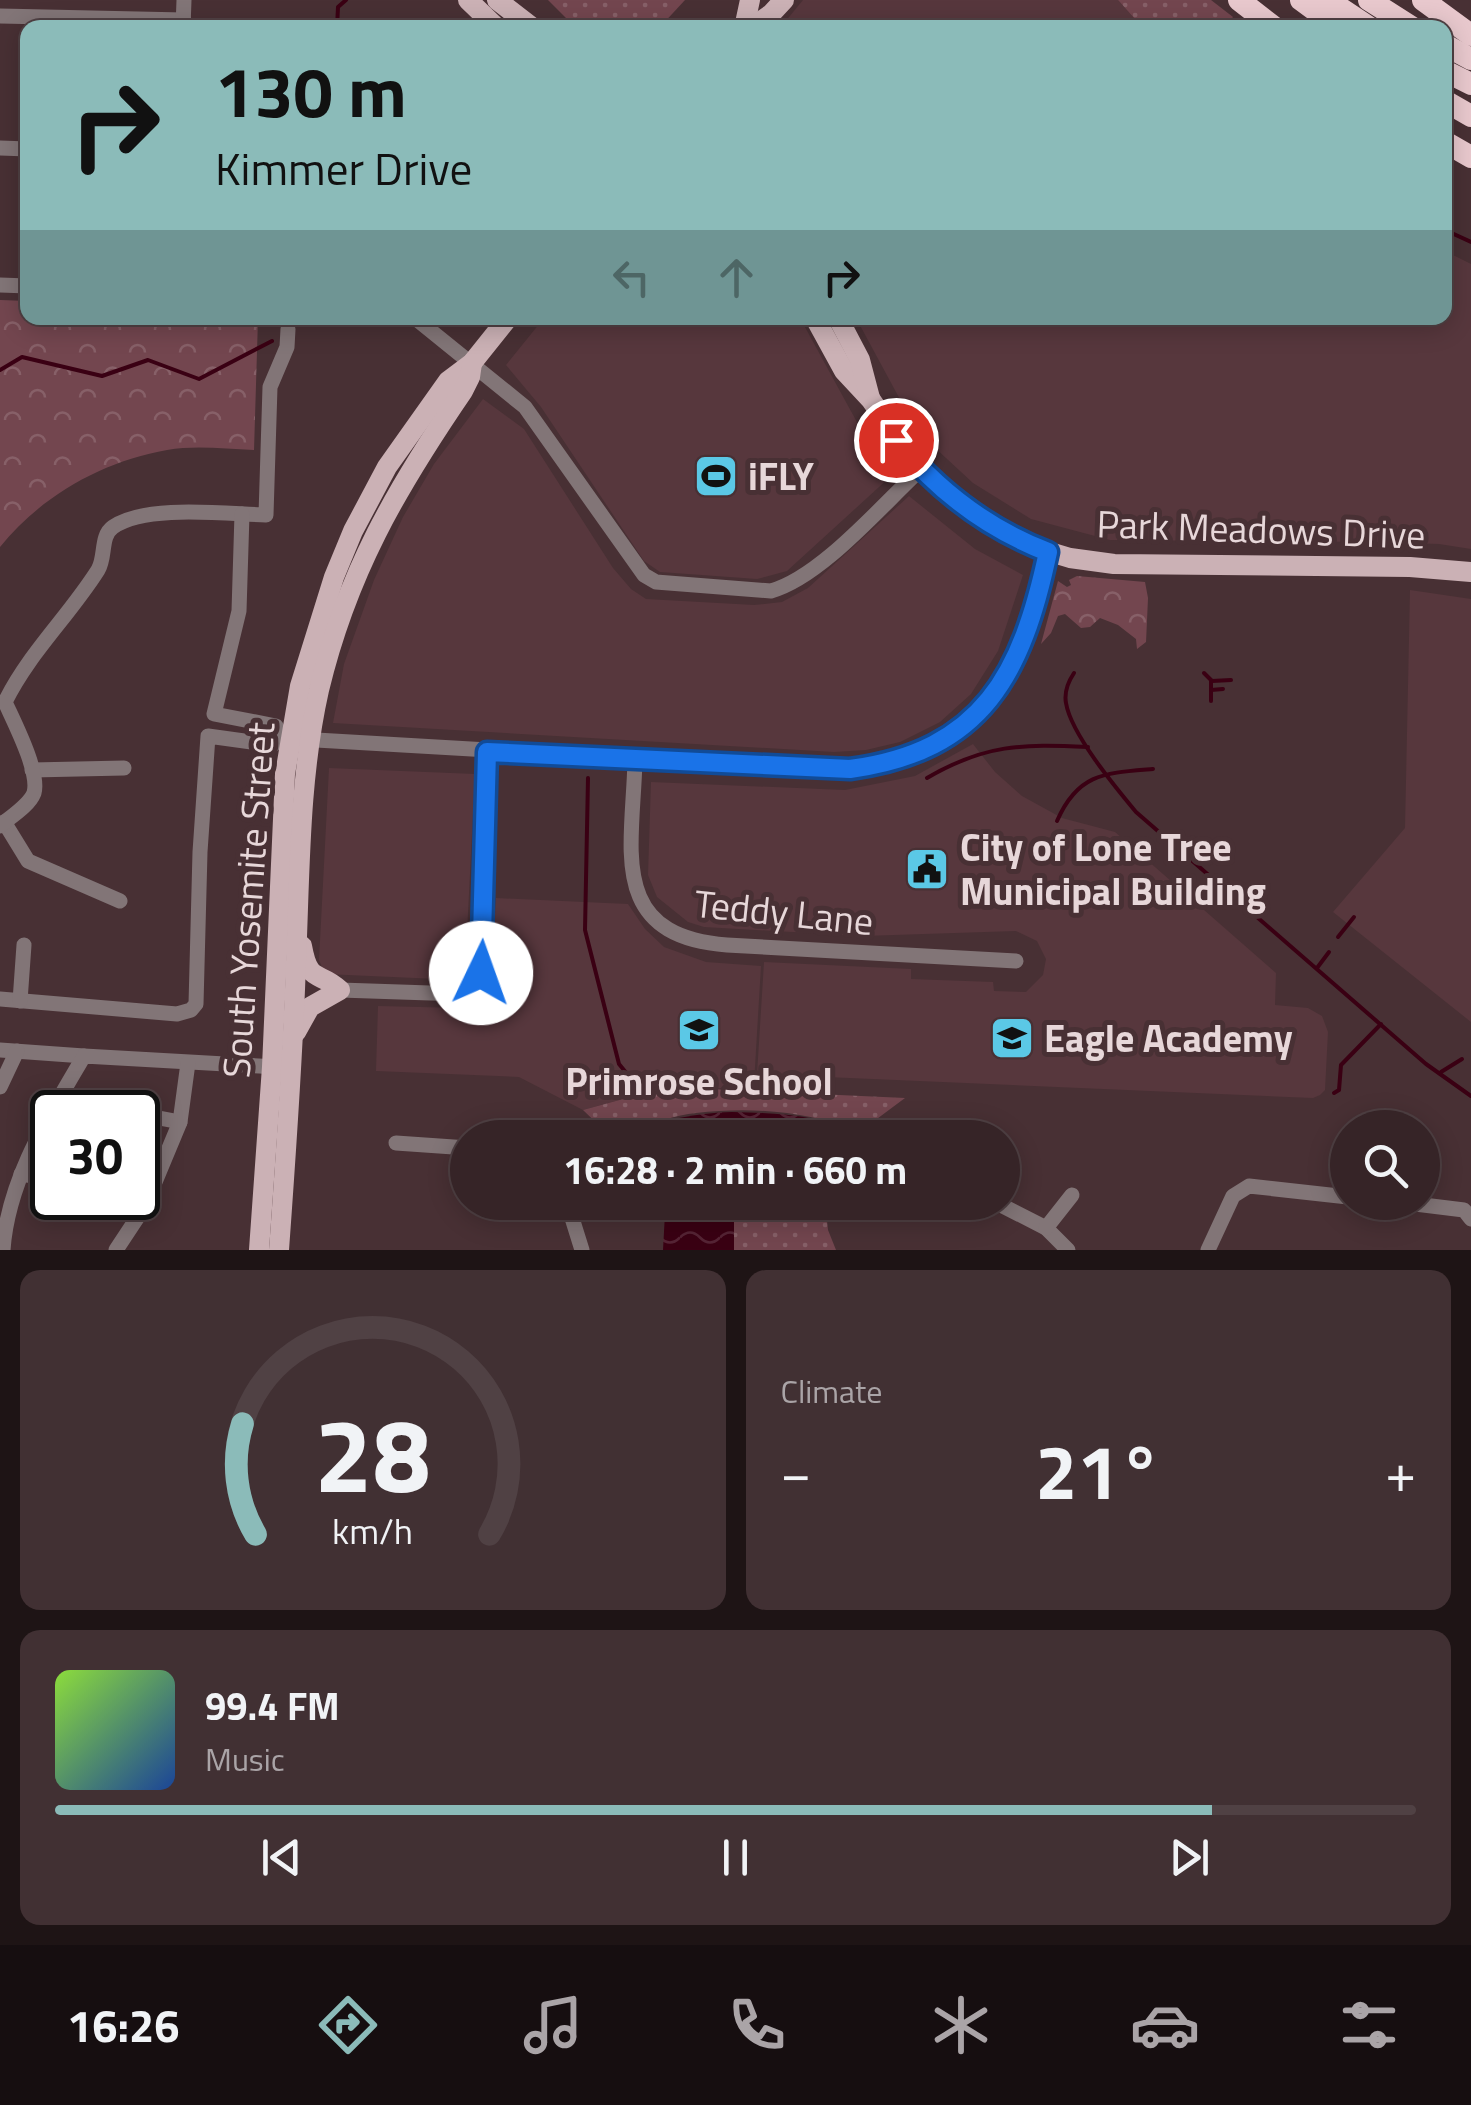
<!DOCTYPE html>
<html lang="en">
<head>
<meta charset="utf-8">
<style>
  body { margin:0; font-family:"Titillium Web",sans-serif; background:#413033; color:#f1f3f6; height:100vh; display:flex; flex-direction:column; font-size:38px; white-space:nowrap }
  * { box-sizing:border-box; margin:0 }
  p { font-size:32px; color:#aaa4a7 }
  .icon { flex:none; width:55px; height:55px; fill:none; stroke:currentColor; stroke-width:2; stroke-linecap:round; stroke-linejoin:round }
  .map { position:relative; height:1250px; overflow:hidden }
  .sheet { display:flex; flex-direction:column; gap:20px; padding:20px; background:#1e1415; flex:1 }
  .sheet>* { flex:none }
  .banner { position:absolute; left:20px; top:20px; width:1432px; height:305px; border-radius:20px; box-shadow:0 5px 25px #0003,0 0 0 2px #504144; background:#8bbbb9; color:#111; overflow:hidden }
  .buttons { position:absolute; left:1330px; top:1110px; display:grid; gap:20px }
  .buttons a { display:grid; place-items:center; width:110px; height:110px; border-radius:50%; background:#362427; box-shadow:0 5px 25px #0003,0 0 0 2px #504144; font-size:50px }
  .speed { position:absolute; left:30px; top:1090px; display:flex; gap:20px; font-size:50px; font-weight:700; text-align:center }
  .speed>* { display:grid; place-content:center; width:130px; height:130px; border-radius:50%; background:#362427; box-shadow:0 5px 25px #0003,0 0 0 2px #504144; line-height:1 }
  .speed .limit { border:5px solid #111; border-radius:15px; background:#fff; color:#111 }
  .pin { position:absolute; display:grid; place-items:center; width:85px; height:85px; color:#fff; margin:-42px; border:5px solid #fff; border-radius:50%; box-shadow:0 2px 10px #0007 }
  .me { position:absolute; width:110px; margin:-55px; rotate:3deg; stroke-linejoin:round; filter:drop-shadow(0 0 8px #0008) }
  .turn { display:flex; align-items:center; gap:35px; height:210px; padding:0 30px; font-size:45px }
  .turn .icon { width:130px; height:130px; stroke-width:2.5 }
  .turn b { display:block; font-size:70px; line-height:85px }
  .lanes { display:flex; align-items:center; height:95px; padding:0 30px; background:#0003; justify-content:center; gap:50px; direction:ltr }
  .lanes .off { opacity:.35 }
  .big { font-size:75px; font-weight:700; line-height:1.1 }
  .sheet .card { flex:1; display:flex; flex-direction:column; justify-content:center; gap:15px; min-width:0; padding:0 35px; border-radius:20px; background:#413033 }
  .sheet .dial { align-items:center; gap:0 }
  .dial svg { height:260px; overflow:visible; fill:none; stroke:#504144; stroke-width:7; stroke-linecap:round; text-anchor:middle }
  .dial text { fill:#f1f3f6; stroke:none }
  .song { display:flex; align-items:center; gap:30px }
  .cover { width:120px; height:120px; border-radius:15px; background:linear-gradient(135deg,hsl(90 70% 55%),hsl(220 70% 35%)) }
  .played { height:10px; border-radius:5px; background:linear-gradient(90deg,#8bbbb9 85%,#504144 85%) }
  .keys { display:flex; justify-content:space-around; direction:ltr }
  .heat { display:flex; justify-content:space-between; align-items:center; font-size:55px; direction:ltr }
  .sheet .tiles { flex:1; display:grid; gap:20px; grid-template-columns:1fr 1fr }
  .card:last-child { grid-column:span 2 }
  .trip { position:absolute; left:450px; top:1120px; width:570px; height:100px; border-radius:50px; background:#362427; box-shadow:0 5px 25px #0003,0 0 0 2px #504144; font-weight:700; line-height:100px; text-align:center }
  .tabs { display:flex; height:160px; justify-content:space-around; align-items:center; background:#160e10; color:#aaa4a7 }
  .tabs .icon { width:70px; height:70px }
  .tabs .on { color:#8bbbb9 }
  .tabs b { font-size:45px; color:#f1f3f6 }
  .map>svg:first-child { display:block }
  .built { fill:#57373d }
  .grass { fill:url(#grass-dots) }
  .park { fill:url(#park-crowns) }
  .water { fill:url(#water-waves) }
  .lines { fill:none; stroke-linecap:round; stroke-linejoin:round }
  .stream { stroke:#3a0013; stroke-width:4 }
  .minor { stroke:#827577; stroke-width:15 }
  .major { stroke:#cbb1b5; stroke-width:20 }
  .highway { stroke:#e8c8cd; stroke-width:22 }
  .route-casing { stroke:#114b97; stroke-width:25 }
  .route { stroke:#1a73e8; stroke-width:18 }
  .labels { text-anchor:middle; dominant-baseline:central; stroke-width:10; stroke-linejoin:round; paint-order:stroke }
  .poi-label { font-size:38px; font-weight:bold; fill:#e7d7d9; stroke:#483034; text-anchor:start }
  .street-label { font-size:38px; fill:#e7d7d9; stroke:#483034 }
</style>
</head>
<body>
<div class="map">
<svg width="1471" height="1250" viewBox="0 0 1471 1250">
  <defs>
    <pattern id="grass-dots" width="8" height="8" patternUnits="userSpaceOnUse" patternTransform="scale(2.5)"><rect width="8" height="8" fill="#73464f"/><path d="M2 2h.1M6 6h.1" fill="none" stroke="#876068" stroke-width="1.8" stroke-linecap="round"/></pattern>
    <pattern id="park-crowns" width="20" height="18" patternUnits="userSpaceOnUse" patternTransform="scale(2.5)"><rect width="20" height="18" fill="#73464f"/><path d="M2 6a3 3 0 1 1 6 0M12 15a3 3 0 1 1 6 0" fill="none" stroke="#876068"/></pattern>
    <pattern id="water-waves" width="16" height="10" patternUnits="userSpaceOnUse" patternTransform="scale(2.5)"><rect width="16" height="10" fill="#3a0013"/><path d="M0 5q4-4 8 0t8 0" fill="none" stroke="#562435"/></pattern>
  </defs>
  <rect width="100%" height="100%" fill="#483034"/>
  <!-- built -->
  <g class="built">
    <path d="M803 0H1118L1142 27 780 28Z"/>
    <path d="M1445 251 1471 264V549L1439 544 1376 542 1110 540 1031 519 973 483 933 446 903 405 856 318H1445Z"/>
    <path d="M544 318H800L864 435 891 471 890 477 787 571 757 579 660 572 644 561 541 407 506 365Z"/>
    <path d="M483 399 524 429 613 568 631 589 646 599 754 605 782 602 808 588 909 496 975 549 1023 575 998 651 971 694 940 722 900 742 866 750 834 752 333 723 344 664 374 580 403 517 434 464Z"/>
    <path d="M1410 590 1471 599V1022L1333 912 1405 828Z"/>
    <path d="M973 744 995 772 1022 796 1062 818 1115 832 1276 973 1275 1005 1308 1008 1322 1016 1328 1032 1325 1090 1320 1095 1313 1098 757 1074 764 962 911 969V979L993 982 994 991 1026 992 1043 975 1046 959 1037 941 1016 931 863 936 704 927 688 922 657 897 648 875 651 782 845 790 915 776Z"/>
    <path d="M329 768 475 774 465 973 460 980 325 974 319 960Z"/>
    <path d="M496 898 628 904 645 929 664 947 706 962 761 966 754 1084 748 1089 667 1087 583 1110 519 1077 376 1071 378 1006 462 1008 475 1005 490 990Z"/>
  </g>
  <!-- grass -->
  <g class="grass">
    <path d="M548 0H685L660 27 576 28Z"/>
    <path d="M1118 0H1211L1233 17 1225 27H1142Z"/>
    <path d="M667 1087 905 1098 858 1133C810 1110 749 1107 696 1113 675 1115 656 1123 636 1129L632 1137H611L583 1110Z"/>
    <path d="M825 1202 828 1230 836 1250H734V1213L740 1203Z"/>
  </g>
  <!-- park -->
  <g class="park">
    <path d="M0 300 27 301 28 318H258L254 450C226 449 195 445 167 450 103 461 41 496 0 547Z"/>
    <path d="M1077 576 1145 582 1148 598 1146 642 1137 649 1136 639 1118 625 1100 618 1090 627 1081 628 1065 614 1058 616 1051 633 1041 644 1058 581 1067 587 1071 585 1069 580Z"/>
  </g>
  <!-- water -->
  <g class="water">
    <path d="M732 1112C776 1113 817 1114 858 1133L853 1138 632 1137 636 1129C669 1119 697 1113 732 1112Z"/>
    <path d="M660 1203H740L734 1213V1250H663L665 1213Z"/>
  </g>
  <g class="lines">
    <!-- stream -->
    <g class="stream">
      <path d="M337 28 338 7 346 0"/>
      <path d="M1445 230 1471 242"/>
      <path d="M0 370 22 357 102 376 148 360 199 379 272 341"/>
      <path d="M1074 673C1068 682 1064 692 1066 703 1071 734 1116 788 1136 812L1426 1064 1471 1096"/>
      <path d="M1204 673 1212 681 1231 680"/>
      <path d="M1211 681V701"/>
      <path d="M1211 690 1223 689"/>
      <path d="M588 778 585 930 619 1064 642 1092"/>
      <path d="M927 778C985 744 1022 744 1088 747"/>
      <path d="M1057 821C1078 773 1105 773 1153 769"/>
      <path d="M1338 937 1354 917"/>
      <path d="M1317 968 1329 952"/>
      <path d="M1441 1072 1462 1059"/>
      <path d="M1334 1093 1339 1090 1341 1065 1381 1024"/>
    </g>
    <!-- minor -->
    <g class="minor">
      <path d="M0 16 184 20"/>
      <path d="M183 28 184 0"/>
      <path d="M0 148 28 149"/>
      <path d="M0 285 28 286"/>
      <path d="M415 318 525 407 644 575 656 582 771 591C821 577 881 506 921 469"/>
      <path d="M299 739 816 769C906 769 991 732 1025 642 1035 613 1042 582 1048 552"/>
      <path d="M635 760C633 848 606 936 727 945L1016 961"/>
      <path d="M32 770 124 768"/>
      <path d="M4 822 28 861 120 901"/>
      <path d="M0 826C10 817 29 806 34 793 40 772 14 722 5 702 29 653 69 616 98 570 106 557 100 536 113 527 146 504 226 514 266 515L270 387 287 347 288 329"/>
      <path d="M340 990 460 994 473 989 478 983 486 856 487 752"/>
      <path d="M0 999 177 1014 191 1010 196 1004 200 852 208 736 273 745 282 737 276 726 214 714 239 611 242 514"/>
      <path d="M20 1001 24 945"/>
      <path d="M0 1050 84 1056"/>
      <path d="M0 1087 17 1051"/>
      <path d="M59 1098 132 1112"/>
      <path d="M138 1114 180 1122"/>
      <path d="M396 1143 468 1148"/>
      <path d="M21 1174 52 1179"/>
      <path d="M119 1198 145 1206"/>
      <path d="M567 1202 582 1250"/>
      <path d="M995 1202 1046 1228 1068 1250"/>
      <path d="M1399 1202 1464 1210 1471 1219"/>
      <path d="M1046 1228 1072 1195"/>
      <path d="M3 1250C8 1179 49 1116 84 1056L278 1067"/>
      <path d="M116 1250 145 1206 180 1122 188 1063"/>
      <path d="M1208 1250 1233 1196 1249 1186 1348 1197"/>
    </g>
    <!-- major -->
    <g class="major">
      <path d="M468 0 497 28"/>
      <path d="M497 0 533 28"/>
      <path d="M744 28 750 0"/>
      <path d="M751 28 771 14 784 0"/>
      <path d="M815 318 844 371 871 400 916 464 945 492 990 524 1040 549 1070 558 1114 564 1410 567 1471 572"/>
      <path d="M838 318 860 360 870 398"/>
      <path d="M296 1032 310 1007 340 990C319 970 309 985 302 946"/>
      <path d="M259 1250 272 1067 285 774 300 686 334 577 353 531 387 467 448 381 472 363 508 318"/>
      <path d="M279 1250C286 1154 293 1058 296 962 300 871 299 779 319 690 347 573 396 489 463 391L470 377 472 363"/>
    </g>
    <!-- highway -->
    <g class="highway">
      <path d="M1239 0 1275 28"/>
      <path d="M1301 0 1339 28"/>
      <path d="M1328 0 1370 28"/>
      <path d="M1369 0 1413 28"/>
      <path d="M1423 0 1471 35"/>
      <path d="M1445 45 1471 59"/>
      <path d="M1445 71 1471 84"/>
      <path d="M1445 101 1471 116"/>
      <path d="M1445 142 1471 157"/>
    </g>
  </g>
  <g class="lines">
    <!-- route casing -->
    <g class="route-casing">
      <path id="route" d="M481 973 487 752 850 769C983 751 1022 674 1048 552 988 529 937 490 896 440"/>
    </g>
    <!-- route -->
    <use href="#route" class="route"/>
  </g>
  <!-- icons -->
  <defs>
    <g id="stadium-square" transform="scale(2.25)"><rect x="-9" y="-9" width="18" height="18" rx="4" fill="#5bc8e6" stroke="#483034"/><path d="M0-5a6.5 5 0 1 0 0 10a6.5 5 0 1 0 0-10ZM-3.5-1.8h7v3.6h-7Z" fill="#111"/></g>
    <g id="civic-square" transform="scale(2.25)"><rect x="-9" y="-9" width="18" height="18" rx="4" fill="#5bc8e6" stroke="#483034"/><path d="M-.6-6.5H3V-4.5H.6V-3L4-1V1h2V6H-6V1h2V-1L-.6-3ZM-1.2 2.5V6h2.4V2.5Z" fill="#111"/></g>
    <g id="school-square" transform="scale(2.25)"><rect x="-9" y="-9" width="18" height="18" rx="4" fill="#5bc8e6" stroke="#483034"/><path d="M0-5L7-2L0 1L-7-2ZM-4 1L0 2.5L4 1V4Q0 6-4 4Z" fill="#111"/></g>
  </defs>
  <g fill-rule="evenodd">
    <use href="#stadium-square" x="716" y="476"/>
    <use href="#civic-square" x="927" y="869"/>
    <use href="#school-square" x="699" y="1030"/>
    <use href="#school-square" x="1012" y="1038"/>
  </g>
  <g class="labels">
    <!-- poi labels -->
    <g class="poi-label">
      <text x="748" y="476">iFLY</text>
      <text x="960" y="847">City of Lone Tree<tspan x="960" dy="44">Municipal Building</tspan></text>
      <text x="1044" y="1038">Eagle Academy</text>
      <text x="699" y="1081" text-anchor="middle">Primrose School</text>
    </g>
    <!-- street labels -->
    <g class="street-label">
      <text transform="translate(1261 529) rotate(2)">Park Meadows Drive</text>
      <text transform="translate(248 900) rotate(-86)">South Yosemite Street</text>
      <text transform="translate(784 912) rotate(6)">Teddy Lane</text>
    </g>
  </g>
</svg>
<div class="buttons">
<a><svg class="icon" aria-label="search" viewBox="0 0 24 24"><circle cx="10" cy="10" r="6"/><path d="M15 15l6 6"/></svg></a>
</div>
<div class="speed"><div class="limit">30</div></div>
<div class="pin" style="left:896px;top:440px;background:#d93025"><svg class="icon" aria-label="arrive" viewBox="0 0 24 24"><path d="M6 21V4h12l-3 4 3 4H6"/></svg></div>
<svg class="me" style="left:481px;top:973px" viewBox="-20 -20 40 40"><circle r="19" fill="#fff"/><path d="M0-13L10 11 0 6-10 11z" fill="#1a73e8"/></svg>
<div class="trip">16:28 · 2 min · 660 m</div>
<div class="banner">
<div class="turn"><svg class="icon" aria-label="right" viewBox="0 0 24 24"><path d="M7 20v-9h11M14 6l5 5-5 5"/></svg><div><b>130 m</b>Kimmer Drive</div></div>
<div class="lanes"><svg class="icon off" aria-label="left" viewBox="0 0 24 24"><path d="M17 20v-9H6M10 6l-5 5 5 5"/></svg><svg class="icon off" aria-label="ahead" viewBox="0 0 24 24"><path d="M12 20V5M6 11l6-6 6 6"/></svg><svg class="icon" aria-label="right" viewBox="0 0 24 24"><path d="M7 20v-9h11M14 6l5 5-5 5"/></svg></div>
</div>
</div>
<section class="sheet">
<div class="tiles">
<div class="card dial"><svg viewBox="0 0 100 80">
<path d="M14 69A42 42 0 1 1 86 69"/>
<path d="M14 69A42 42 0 0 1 10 35" stroke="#8bbbb9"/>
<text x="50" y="56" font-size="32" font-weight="700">28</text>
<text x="50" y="72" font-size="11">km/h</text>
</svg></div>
<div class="card"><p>Climate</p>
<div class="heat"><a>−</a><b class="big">21°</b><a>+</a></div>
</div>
<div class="card">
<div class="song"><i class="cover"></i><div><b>99.4 FM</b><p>Music</p></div></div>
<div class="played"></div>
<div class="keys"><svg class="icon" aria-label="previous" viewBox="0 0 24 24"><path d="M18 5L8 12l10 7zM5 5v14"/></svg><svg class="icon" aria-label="pause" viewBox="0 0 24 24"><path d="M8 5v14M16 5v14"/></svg><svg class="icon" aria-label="next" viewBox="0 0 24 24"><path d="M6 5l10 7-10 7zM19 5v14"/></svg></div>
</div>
</div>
</section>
<nav class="tabs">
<b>16:26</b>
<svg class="icon on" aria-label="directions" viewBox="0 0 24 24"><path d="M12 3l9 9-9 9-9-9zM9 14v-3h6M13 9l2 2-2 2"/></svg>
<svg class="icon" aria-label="music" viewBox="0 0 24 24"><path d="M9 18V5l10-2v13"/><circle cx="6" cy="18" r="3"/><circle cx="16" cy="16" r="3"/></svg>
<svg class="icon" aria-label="phone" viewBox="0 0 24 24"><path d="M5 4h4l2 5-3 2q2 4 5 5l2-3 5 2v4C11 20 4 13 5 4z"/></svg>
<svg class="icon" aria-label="climate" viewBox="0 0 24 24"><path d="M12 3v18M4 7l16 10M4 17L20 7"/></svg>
<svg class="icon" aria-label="car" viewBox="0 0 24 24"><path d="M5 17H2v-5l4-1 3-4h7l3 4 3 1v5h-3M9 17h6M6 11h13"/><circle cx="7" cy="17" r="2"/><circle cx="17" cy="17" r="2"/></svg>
<svg class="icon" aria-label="filters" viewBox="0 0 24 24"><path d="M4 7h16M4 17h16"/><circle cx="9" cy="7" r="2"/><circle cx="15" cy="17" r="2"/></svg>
</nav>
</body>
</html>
